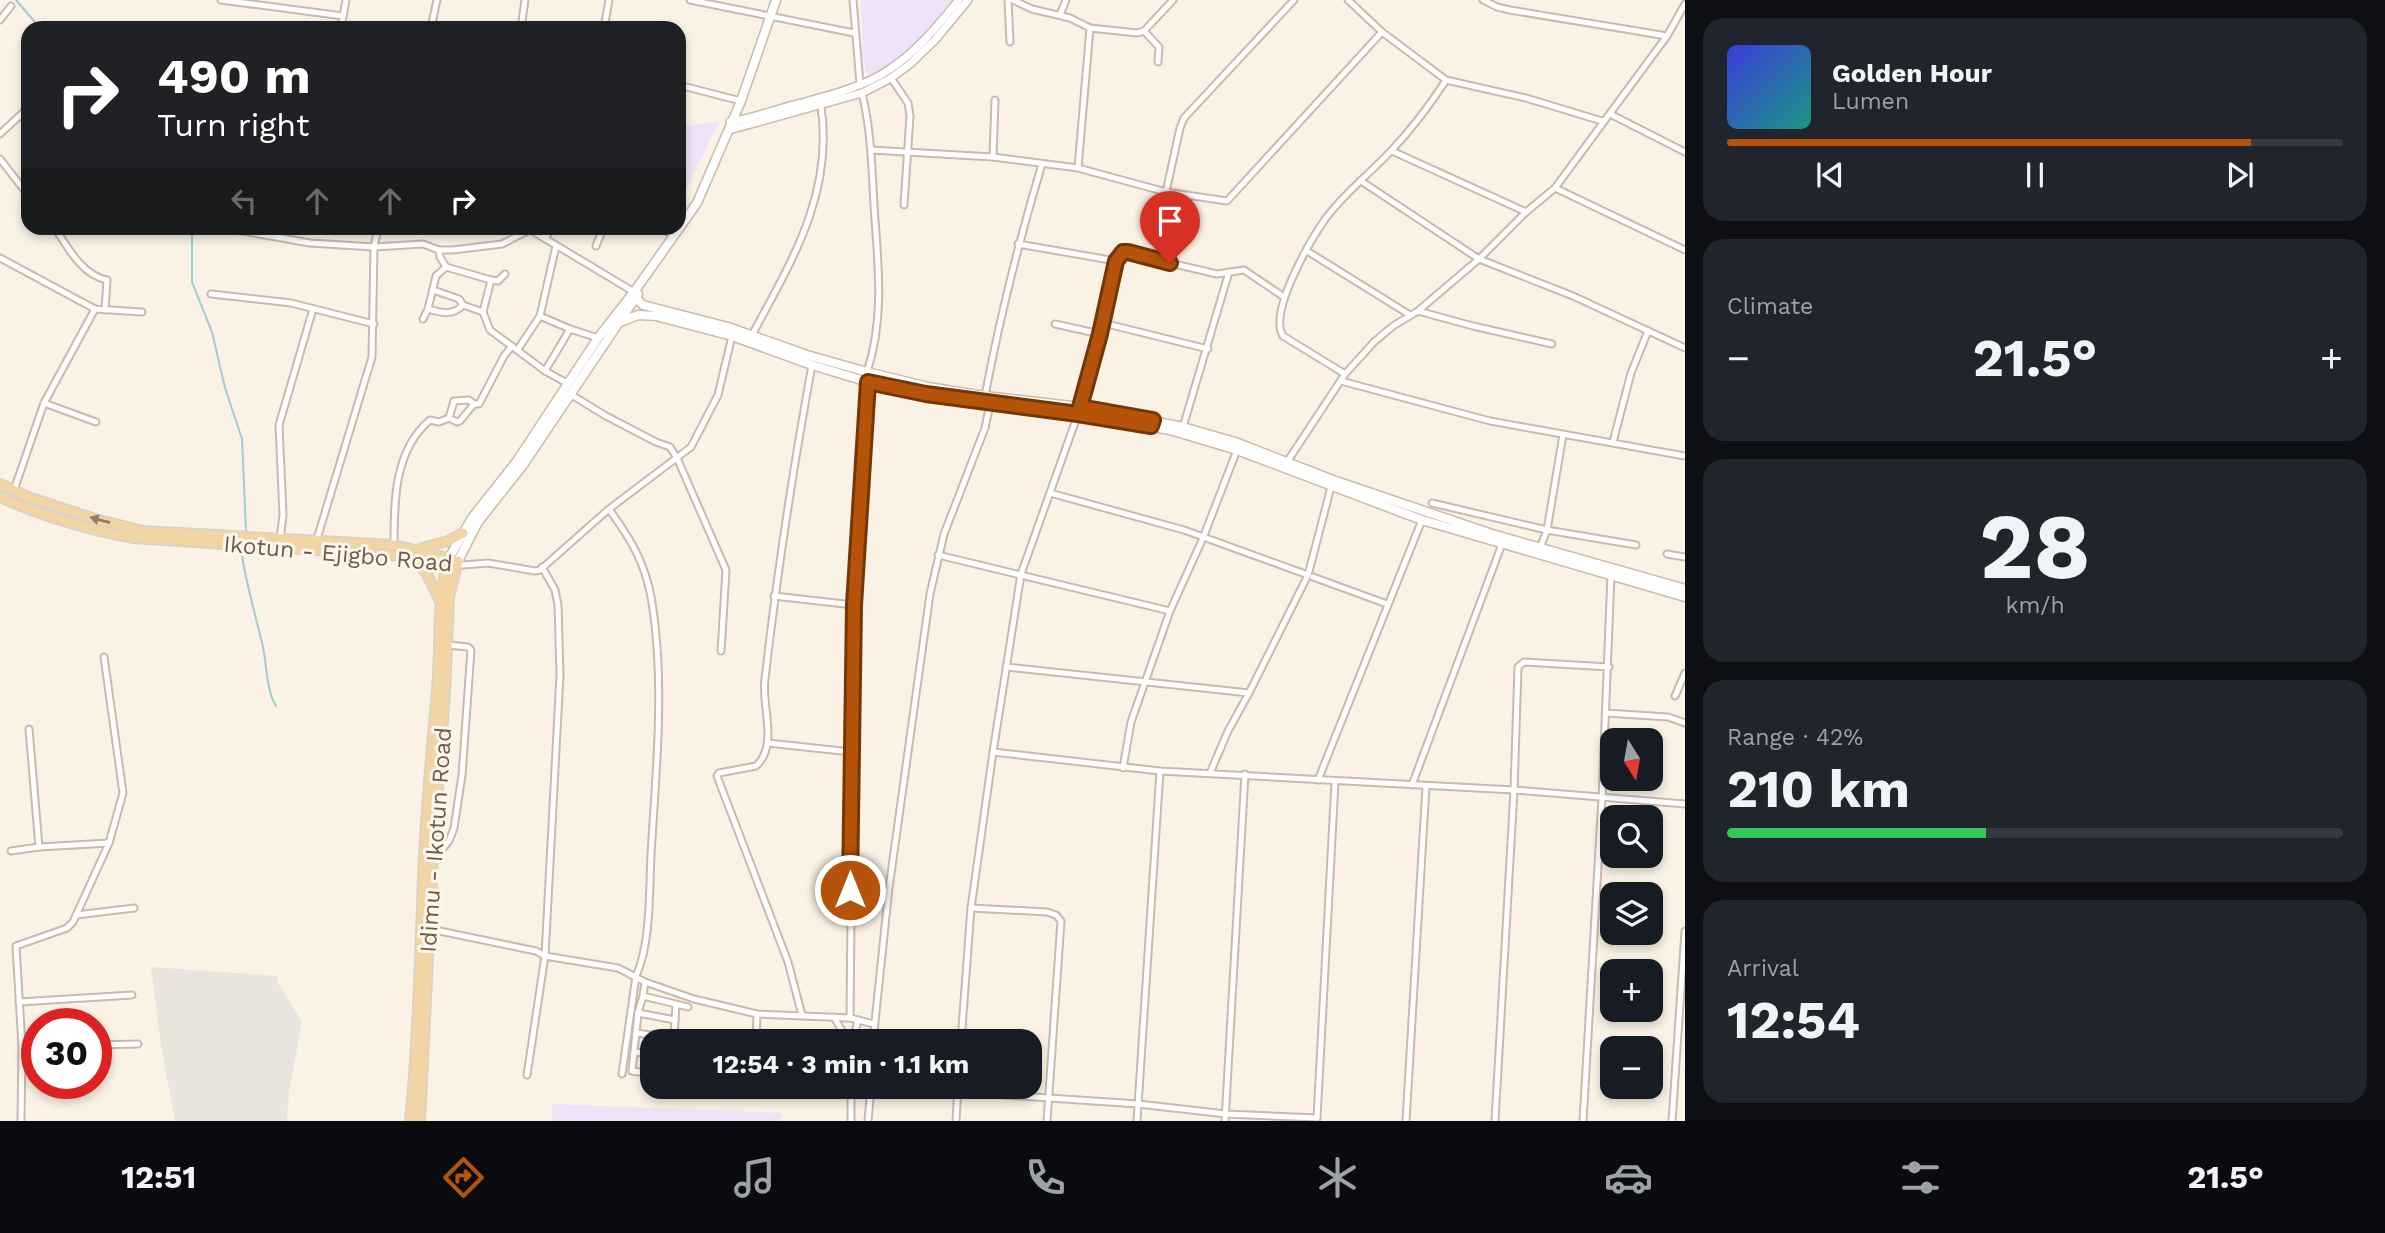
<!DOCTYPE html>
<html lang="en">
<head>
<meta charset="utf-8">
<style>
  body { margin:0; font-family:"Work Sans",sans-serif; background:#20242c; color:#f1f3f6; height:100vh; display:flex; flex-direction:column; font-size:26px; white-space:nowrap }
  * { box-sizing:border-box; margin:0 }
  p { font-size:23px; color:#9ea1a6 }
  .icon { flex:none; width:38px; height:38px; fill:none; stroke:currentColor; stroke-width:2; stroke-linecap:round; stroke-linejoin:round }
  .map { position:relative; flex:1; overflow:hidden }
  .side { display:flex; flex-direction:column; gap:18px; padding:18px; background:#0d0f14; width:700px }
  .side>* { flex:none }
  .guide { position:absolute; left:21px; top:21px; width:665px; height:214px; border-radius:21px; box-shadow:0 4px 10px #0003; background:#202124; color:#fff; overflow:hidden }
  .needle { width:46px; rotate:169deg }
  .controls { position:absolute; left:1600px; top:728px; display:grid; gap:14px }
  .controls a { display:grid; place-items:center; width:63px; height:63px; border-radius:14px; background:#171b24; box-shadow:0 4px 10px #0003; font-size:35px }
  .speed { position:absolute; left:21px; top:1008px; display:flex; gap:14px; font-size:35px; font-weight:700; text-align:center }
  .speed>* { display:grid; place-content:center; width:91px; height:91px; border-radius:50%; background:#171b24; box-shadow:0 4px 10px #0003; line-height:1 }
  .speed .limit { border:10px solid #d22; background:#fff; color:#111 }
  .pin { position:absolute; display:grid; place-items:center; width:60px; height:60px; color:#fff; margin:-72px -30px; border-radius:50% 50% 50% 0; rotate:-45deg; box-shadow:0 0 7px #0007 }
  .pin .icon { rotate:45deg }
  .me { position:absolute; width:77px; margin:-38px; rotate:0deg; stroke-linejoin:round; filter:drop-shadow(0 0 5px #0008) }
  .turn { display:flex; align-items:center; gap:24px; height:147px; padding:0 21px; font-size:32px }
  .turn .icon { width:91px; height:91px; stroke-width:2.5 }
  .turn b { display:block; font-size:49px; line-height:60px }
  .lanes { display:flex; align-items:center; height:66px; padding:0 21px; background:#0003; justify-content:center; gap:35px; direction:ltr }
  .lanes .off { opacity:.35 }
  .big { font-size:52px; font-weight:700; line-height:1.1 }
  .side .widget { flex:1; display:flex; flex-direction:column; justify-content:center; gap:10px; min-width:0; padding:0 24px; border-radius:21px; background:#20242c }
  .side .dial { align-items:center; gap:0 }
  .dial b { font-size:91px; line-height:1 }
  .song { display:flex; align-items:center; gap:21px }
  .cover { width:84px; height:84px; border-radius:10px; background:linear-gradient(135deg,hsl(240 70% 55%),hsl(170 70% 35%)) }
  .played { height:7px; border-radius:4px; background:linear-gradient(90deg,#b45309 85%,#363941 85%) }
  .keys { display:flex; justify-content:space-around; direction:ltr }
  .heat { display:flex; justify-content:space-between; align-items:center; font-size:38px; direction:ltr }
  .charge { height:10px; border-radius:5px; background:linear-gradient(90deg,#34c759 42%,#363941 0) }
  .trip { position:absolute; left:640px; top:1029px; width:402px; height:70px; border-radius:21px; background:#171b24; box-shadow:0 4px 10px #0003; font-weight:700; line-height:70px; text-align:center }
  .menu { display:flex; height:112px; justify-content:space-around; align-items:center; background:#090b0e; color:#9ea1a6 }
  .menu .icon { width:49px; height:49px }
  .menu .selected { color:#b45309 }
  .menu b { font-size:32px; color:#f1f3f6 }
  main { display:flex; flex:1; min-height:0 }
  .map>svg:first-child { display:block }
  .industrial { fill:#eae4df }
  .education { fill:#efe2f6 }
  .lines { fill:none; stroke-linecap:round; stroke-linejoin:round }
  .stream { stroke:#a3cbd2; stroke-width:2 }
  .minor-casing { stroke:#cab9ad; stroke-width:9 }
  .tertiary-casing { stroke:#cab9ad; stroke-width:10 }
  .secondary-casing { stroke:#cdbaab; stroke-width:11 }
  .primary-casing { stroke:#d7d1cd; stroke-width:12 }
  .minor { stroke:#fff; stroke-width:5 }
  .tertiary { stroke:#fff; stroke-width:7 }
  .secondary { stroke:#fff; stroke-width:8 }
  .primary { stroke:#f2d5a4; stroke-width:9 }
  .oneway { fill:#977e67 }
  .route-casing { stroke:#753606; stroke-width:18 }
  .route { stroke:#b45309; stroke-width:12 }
  .labels { text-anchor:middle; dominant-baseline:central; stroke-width:6; stroke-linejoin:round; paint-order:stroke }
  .street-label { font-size:23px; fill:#70594d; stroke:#fdf6eb }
</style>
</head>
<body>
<main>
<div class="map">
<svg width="1685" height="1121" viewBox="0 0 1685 1121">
  <rect width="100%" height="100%" fill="#faf2e5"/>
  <!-- industrial -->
  <path class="industrial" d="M151 967 277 976V981L301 1020V1027L289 1091 287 1121H175L161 1045Z"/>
  <!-- education -->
  <g class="education">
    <path d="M861 0H955L932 29 897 61 867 76 863 58Z"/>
    <path d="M719 122 679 204V126Z"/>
    <path d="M552 1104 782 1113 781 1121H552Z"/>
  </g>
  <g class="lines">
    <!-- stream -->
    <g class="stream">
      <path d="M16 0 40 28"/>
      <path d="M192 228V282L212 332 225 388 242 439 246 531"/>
      <path d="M242 556C247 587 256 617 263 647 267 666 266 689 276 706"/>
    </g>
    <!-- minor casing -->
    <g class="minor-casing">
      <g id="minor">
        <path d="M221 0 343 16"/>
        <path d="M690 0 854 33"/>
        <path d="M853 0 860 84"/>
        <path d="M1008 0 1010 42"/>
        <path d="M1013 0 1032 9 1070 18 1090 28 1137 33 1144 31 1173 0"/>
        <path d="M1348 0 1382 32 1446 80 1526 98 1602 121"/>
        <path d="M1483 0 1497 7 1510 10 1667 36"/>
        <path d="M1060 15 1066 0"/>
        <path d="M0 20 11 6"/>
        <path d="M341 28 346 0"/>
        <path d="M431 28 437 0"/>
        <path d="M521 28 525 0"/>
        <path d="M604 28 609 0"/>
        <path d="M1144 31 1159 47 1158 62"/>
        <path d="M891 78 908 103 910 116 904 205"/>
        <path d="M679 85 741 101"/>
        <path d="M862 93C871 130 872 168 874 206 878 262 885 318 867 372"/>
        <path d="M1610 114 1685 152"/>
        <path d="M0 134 28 108"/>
        <path d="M871 150 993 157 1078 168 1166 192 1227 201 1382 32"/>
        <path d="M1392 151 1526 212"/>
        <path d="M993 157 995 100"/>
        <path d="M0 159 28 195"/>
        <path d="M1078 168 1090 28"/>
        <path d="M1361 181 1479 259 1573 296 1685 348"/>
        <path d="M1555 188 1685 250"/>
        <path d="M1166 192 1180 128 1184 118 1294 0"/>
        <path d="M55 228C68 248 82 275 107 280L105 310"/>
        <path d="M225 228 310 243 374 247 423 244 439 250H453L502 244 529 230"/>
        <path d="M592 228 602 231"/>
        <path d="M662 228 673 236"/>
        <path d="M529 229 634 292"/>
        <path d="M545 239 551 228"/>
        <path d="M1018 244 1116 261"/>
        <path d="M596 246 602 231 629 228"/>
        <path d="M439 250 440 257 446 267 491 280 498 281 505 274"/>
        <path d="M1307 251 1410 315"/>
        <path d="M0 258 95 309 142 312"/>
        <path d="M433 290 459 299 463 305"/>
        <path d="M211 294 291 303 374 324"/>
        <path d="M428 309 436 276 446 267"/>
        <path d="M1418 311 1473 326 1552 344"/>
        <path d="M483 312 491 280"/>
        <path d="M540 316 570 329 598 338"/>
        <path d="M423 319 428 309C442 313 453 316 463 305L483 312 490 330 545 371 567 383"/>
        <path d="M1103 323 1208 349"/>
        <path d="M1055 324 1100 334"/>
        <path d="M752 335C791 262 834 194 821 106"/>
        <path d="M518 349 540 316 556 246"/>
        <path d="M545 371 570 329"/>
        <path d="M1345 374 1283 336C1268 312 1311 239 1326 218 1344 194 1369 174 1390 152 1410 131 1430 105 1446 80"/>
        <path d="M1341 381 1490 421 1685 456"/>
        <path d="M570 394 606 416 656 442 670 447 677 458 726 570 721 651"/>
        <path d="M985 396C1000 316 1019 241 1042 164"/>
        <path d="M44 403 96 422"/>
        <path d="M1080 407 1100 334 1116 261 1123 252 1217 274 1244 270 1284 297"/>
        <path d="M449 418 454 401 469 400 474 404"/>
        <path d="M1183 427 1229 272"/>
        <path d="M1613 442 1631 373 1648 331"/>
        <path d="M1287 462 1345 374 1374 342 1393 326 1418 311 1479 259 1526 212 1555 188 1667 36 1685 4"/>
        <path d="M14 490 44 403 95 309"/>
        <path d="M1050 493 1184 530 1308 575"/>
        <path d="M1432 503 1547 530 1636 545"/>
        <path d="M609 509C626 533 641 555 648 584 654 605 655 626 657 647 662 717 655 785 651 855 649 892 651 943 636 976L622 1074"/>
        <path d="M280 539 283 515 279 425 313 309"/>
        <path d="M317 539 372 357 374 247 378 228"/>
        <path d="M394 545C394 502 394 450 430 420L439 422 449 418 457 422 460 421 474 404H479L504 356 512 346"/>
        <path d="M1540 548 1547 530 1563 435"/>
        <path d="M1667 554 1685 557"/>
        <path d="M938 555 1170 611"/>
        <path d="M463 565 488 563 535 571 540 570 609 509 691 447 718 395 732 336"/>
        <path d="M1313 577 1387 604"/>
        <path d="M774 596 854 605"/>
        <path d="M1006 667 1249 693"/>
        <path d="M1675 696 1685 673"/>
        <path d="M1606 713 1668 717 1685 723"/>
        <path d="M29 729 39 847"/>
        <path d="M768 743 851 752"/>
        <path d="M993 752 1160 771 1514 790 1685 804"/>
        <path d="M1123 768 1131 722 1170 611 1203 538 1237 450"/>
        <path d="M1210 773 1228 731 1249 693 1308 575 1331 487"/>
        <path d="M1318 780 1422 520"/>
        <path d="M1412 785 1502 544"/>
        <path d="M11 851 39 847 109 843"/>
        <path d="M433 856 439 853 449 841 454 828 462 775 471 650 468 647 447 645"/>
        <path d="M971 908 1047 912 1056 915 1061 921 1047 1121"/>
        <path d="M76 915 134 908"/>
        <path d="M430 929 536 951 545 956 618 968 645 982 694 999 757 1014 850 1018 874 1024"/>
        <path d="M645 982 643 996 688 1007"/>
        <path d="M643 996 638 1013 632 1071 653 1074"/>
        <path d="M19 1002 132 995"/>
        <path d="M638 1013 675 1020"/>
        <path d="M802 1015 788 962 717 776 719 773 756 766C779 745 761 706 765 679 777 573 793 469 812 365"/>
        <path d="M834 1017 848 1041"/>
        <path d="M850 1018 854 605 868 382"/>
        <path d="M636 1033 687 1040"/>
        <path d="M674 1038 676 1004"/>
        <path d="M756 1041 757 1014"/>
        <path d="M853 1041 858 1020"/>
        <path d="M873 1041 889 888 930 594 944 534 985 428 990 404"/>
        <path d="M961 1041 971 908 993 752 1021 574 1078 414"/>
        <path d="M96 1045 138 1044"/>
        <path d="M22 1046H37"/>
        <path d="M634 1052 653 1054"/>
        <path d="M527 1075 545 956 560 675 558 605 555 590 542 567"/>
        <path d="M886 1087 1138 1104 1226 1114 1317 1118"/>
        <path d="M1317 1118 1335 782"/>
        <path d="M21 1121 22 1046 16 946 67 928 73 922 109 843 123 793 104 657"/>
        <path d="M851 1121V1087"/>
        <path d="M868 1121 871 1087"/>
        <path d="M956 1121 958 1087"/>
        <path d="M1137 1121 1160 771"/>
        <path d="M1225 1121 1245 774"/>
        <path d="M1406 1121 1426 786"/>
        <path d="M1495 1121 1514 790 1518 667 1524 662 1609 667"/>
        <path d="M1583 1121 1602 798 1611 575"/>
        <path d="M1672 1121 1685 931"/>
      </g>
    </g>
    <!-- tertiary casing -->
    <g class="tertiary-casing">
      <g id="tertiary">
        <path d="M730 122C748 119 766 113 783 108 818 98 860 90 890 69 918 51 938 25 959 0"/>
        <path d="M729 130 862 93 891 78 910 64 935 40 968 0"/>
      </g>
    </g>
    <!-- secondary casing -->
    <g class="secondary-casing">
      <g id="secondary">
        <path d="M636 298 643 305 728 327 807 355 867 372 928 387 985 396 1080 407 1183 427 1235 442 1333 480 1492 534 1685 589"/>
        <path d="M618 323 638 315 656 316 732 336 812 365 868 382 926 394 1078 414 1170 430 1237 450 1422 520 1685 597"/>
        <path d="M449 558 472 518 517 461 598 338 634 292 697 203 741 101 776 0"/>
        <path d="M458 561 478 522 523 465 638 294"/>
      </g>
    </g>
    <!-- primary casing -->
    <g class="primary-casing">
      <g id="primary">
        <path d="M0 484 28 497 95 519 143 531 394 545 452 559"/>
        <path d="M0 497C42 516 89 530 134 538L392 555 451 567"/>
        <path d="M419 549 448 541 463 533"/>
        <path d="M415 560 427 574 440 601"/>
        <path d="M410 1121C419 1033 420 944 424 855 427 800 432 745 437 691 441 647 436 601 449 558"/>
        <path d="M420 1121 433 856 445 692 449 597 458 561"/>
      </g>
    </g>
    <!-- minor -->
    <use href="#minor" class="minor"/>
    <!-- tertiary -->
    <use href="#tertiary" class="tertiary"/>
    <!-- secondary -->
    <use href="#secondary" class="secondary"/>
    <!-- primary -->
    <use href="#primary" class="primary"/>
  </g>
  <!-- one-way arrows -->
  <defs><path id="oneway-solid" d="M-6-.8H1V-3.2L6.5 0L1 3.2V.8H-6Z" transform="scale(1.75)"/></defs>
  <use class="oneway" href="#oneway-solid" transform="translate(100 520) rotate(-165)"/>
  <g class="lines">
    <!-- route casing -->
    <g class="route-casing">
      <path id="route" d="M850 890 854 605 868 382 926 394 1078 414 1151 426 1153 420 1080 407 1100 334 1116 261 1123 252H1128L1170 263"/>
    </g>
    <!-- route -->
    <use href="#route" class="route"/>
  </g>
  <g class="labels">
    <!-- street labels -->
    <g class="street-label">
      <text transform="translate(338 554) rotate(5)">Ikotun - Ejigbo Road</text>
      <text transform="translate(436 840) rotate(-86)">Idimu - Ikotun Road</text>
    </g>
  </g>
</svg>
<div class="controls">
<a><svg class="needle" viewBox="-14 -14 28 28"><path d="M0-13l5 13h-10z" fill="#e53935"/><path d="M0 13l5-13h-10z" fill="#9ea1a6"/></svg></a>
<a><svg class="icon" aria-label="search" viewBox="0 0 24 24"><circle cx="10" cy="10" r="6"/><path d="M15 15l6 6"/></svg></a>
<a><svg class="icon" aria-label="layers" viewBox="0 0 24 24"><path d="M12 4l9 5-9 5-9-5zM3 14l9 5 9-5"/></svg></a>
<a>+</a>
<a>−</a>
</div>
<div class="speed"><div class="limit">30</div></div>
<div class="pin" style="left:1170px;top:263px;background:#d93025"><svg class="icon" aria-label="arrive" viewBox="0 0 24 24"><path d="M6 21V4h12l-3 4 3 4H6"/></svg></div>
<svg class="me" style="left:850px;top:890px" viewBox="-20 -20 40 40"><circle r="17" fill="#b45309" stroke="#fff" stroke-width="3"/><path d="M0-11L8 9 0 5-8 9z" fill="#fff"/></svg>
<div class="trip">12:54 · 3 min · 1.1 km</div>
<div class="guide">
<div class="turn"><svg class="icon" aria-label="right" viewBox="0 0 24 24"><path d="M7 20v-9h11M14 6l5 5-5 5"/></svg><div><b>490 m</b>Turn right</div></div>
<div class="lanes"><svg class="icon off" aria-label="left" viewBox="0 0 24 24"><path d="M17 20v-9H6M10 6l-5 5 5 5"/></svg><svg class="icon off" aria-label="ahead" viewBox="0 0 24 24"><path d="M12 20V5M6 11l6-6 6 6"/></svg><svg class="icon off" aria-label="ahead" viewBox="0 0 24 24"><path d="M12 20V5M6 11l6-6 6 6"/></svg><svg class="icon" aria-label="right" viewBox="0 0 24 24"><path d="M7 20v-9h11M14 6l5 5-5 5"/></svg></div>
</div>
</div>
<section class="side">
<div class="widget">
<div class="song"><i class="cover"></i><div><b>Golden Hour</b><p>Lumen</p></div></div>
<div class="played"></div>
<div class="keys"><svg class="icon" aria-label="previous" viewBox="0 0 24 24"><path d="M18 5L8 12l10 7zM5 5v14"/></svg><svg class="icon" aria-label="pause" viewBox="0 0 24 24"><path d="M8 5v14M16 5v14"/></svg><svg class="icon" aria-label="next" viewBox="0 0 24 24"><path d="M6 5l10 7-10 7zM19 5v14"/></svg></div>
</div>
<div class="widget"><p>Climate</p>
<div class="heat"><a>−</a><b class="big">21.5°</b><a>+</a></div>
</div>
<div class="widget dial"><b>28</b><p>km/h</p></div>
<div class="widget"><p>Range · 42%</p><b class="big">210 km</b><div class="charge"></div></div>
<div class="widget"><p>Arrival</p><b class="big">12:54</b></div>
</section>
</main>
<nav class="menu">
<b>12:51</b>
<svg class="icon selected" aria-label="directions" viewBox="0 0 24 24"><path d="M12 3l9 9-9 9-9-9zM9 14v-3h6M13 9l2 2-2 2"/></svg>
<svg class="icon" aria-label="music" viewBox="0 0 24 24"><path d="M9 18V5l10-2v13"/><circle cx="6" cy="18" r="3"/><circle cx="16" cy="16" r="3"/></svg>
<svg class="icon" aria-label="phone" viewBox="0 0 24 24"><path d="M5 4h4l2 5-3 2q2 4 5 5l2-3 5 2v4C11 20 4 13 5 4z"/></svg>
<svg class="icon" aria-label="climate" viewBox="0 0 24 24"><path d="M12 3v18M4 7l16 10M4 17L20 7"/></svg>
<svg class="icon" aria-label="car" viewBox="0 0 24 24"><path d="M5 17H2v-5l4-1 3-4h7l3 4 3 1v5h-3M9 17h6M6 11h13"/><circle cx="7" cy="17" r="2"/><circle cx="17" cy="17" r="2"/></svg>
<svg class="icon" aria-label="filters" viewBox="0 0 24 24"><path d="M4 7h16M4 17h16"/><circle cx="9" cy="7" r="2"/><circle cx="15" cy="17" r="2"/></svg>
<b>21.5°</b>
</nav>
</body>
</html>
